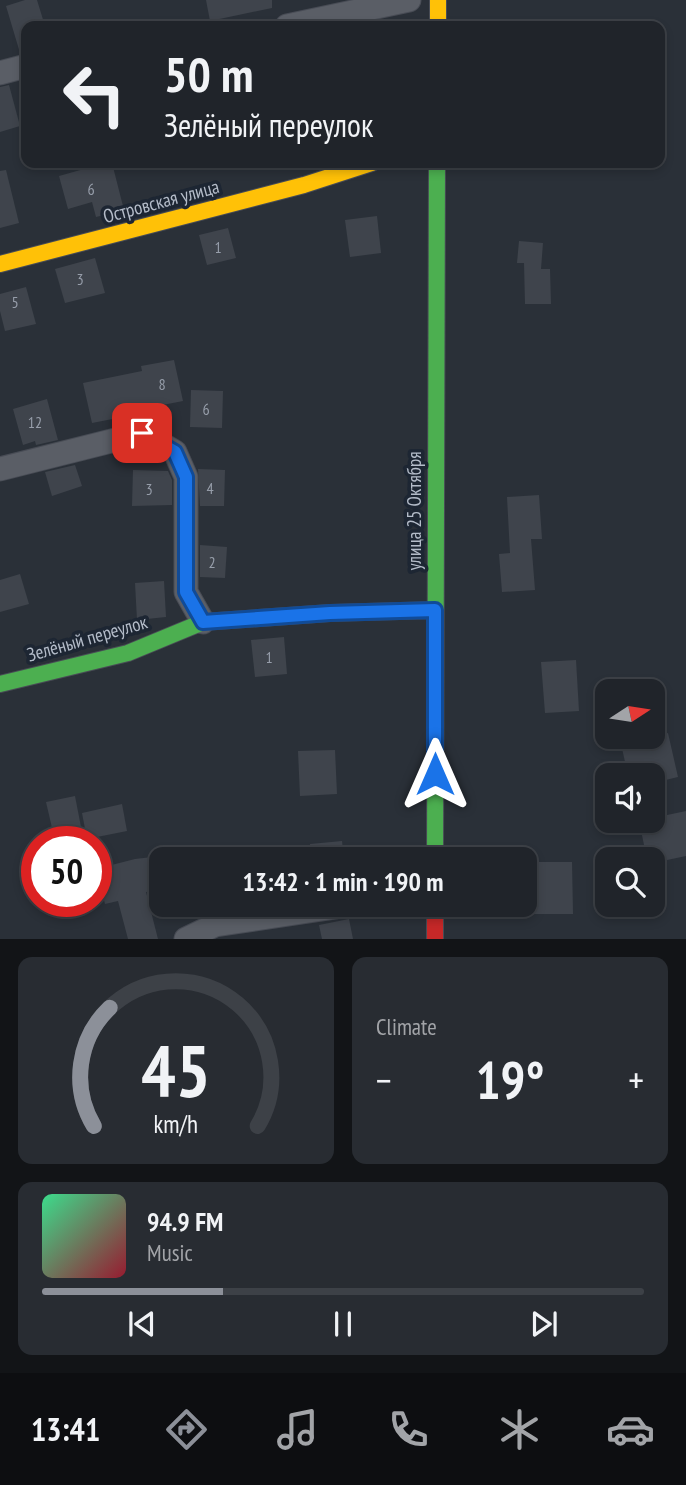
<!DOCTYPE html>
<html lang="en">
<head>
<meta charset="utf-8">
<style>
  body { margin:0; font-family:"PT Sans Narrow",sans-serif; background:#282c32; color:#f1f3f6; height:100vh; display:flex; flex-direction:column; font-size:26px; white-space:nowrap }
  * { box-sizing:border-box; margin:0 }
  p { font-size:23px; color:#a2a4a8 }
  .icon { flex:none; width:38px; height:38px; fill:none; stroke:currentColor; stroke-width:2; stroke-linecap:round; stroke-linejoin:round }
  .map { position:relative; height:939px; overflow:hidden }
  .drawer { display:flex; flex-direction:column; gap:18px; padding:18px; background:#121417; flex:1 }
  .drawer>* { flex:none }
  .hud { position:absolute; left:21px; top:21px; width:644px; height:147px; border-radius:14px; box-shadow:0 4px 10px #0003,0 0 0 2px #3d4147; background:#20242a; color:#f1f3f6; overflow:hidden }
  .needle { width:46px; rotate:78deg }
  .buttons { position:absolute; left:595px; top:679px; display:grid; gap:14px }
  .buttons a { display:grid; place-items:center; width:70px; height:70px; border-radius:14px; background:#20242a; box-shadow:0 4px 10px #0003,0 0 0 2px #3d4147; font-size:35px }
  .speed { position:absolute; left:21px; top:826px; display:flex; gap:14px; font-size:35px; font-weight:700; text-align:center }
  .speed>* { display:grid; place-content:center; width:91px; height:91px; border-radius:50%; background:#20242a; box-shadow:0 4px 10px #0003,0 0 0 2px #3d4147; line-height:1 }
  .speed .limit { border:10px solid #d22; background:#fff; color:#111 }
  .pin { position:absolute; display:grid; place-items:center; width:60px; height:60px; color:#fff; margin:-30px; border-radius:14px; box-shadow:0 4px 10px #0006 }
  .me { position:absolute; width:77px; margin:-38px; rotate:0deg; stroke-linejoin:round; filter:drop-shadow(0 0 5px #0008) }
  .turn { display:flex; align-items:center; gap:24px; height:147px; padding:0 28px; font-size:32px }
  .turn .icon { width:91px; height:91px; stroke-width:2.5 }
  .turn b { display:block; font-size:49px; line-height:60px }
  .big { font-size:52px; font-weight:700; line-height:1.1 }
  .drawer .tile { flex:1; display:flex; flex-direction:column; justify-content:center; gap:10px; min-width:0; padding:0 24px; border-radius:14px; background:#282c32 }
  .drawer .dial { align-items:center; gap:0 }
  .dial svg { height:182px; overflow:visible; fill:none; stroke:#3d4147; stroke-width:7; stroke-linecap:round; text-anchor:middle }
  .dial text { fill:#f1f3f6; stroke:none }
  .song { display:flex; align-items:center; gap:21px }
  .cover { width:84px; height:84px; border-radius:10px; background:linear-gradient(135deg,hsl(150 70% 55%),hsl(350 70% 35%)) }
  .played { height:7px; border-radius:4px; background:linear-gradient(90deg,#8c9099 30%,#3d4147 30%) }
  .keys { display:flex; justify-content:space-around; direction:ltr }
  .heat { display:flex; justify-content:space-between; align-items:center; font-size:38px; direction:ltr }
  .drawer .tiles { flex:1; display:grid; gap:18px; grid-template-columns:1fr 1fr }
  .tile:last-child { grid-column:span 2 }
  .trip { position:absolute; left:149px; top:847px; width:388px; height:70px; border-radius:14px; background:#20242a; box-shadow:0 4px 10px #0003,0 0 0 2px #3d4147; font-weight:700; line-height:70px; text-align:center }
  .tab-bar { display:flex; height:112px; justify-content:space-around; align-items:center; background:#0d0e11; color:#a2a4a8 }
  .tab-bar .icon { width:49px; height:49px }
  .tab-bar .current { color:#8c9099 }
  .tab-bar b { font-size:32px; color:#f1f3f6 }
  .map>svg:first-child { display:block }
  .building { fill:#3f444c }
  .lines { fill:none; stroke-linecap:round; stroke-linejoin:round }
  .street-casing { stroke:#484c55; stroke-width:25 }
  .fast-casing { stroke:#484c55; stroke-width:18 }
  .slow-casing { stroke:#484c55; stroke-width:18 }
  .jam-casing { stroke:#484c55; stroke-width:18 }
  .street { stroke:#5a5e66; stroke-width:23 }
  .fast { stroke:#4caf50; stroke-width:16 }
  .slow { stroke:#ffc107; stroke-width:16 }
  .jam { stroke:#c62828; stroke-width:16 }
  .route-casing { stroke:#114b97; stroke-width:18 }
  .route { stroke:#1a73e8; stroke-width:12 }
  .labels { text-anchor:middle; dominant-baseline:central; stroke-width:7; stroke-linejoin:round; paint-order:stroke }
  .number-label { font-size:16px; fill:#979eaa }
  .street-label { font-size:19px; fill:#b4bcc9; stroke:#1d2633 }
</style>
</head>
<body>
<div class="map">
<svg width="686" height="939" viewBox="0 0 686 939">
  <rect width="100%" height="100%" fill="#2a3038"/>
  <!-- building -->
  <g class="building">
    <path d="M25 0H37L45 26H26V52L20 53 6 6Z"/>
    <path d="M206 0H272V8L210 21Z"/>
    <path d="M9 85 20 126 0 132V87Z"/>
    <path d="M82 163H112L124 210 96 217 92 202 68 209 59 176 84 169Z"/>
    <path d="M6 170 19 223 0 228V171Z"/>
    <path d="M377 216 381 253 350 257 345 220Z"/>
    <path d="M228 228 236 258 207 265 199 235Z"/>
    <path d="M519 241 543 243 541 269H550L551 304H525L524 263H517Z"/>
    <path d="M95 258 105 293 65 303 55 269Z"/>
    <path d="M26 287 36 324 5 331 0 311V294Z"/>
    <path d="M174 360 183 401 127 412 128 416 92 423 83 383 142 371 141 366Z"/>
    <path d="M191 390 223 391 222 428 190 427Z"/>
    <path d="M47 399 58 440 36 445 35 441 23 445 13 409Z"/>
    <path d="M75 465 82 486 52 496 45 472Z"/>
    <path d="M198 469 225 470 224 506H200Z"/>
    <path d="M133 470 168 471 172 480V505L132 506Z"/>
    <path d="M539 495 542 539H531L535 590 502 592 499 554 510 553 507 497Z"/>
    <path d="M200 545 227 547 225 578 200 577Z"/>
    <path d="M20 574 29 604 0 612V580Z"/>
    <path d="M164 581 166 617 137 620 135 583Z"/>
    <path d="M284 637 287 674 255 677 251 640Z"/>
    <path d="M576 660 579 711 545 713 541 662Z"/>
    <path d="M668 733 678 777 653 783V775H628L621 744Z"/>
    <path d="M335 750 337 794 300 796 298 751Z"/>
    <path d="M75 796 81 827 53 832 46 802Z"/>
    <path d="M122 804 127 831 87 839 82 813Z"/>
    <path d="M686 811V856L653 863V859H647L639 821H653V818Z"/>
    <path d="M342 841 344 859H311L310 844Z"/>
    <path d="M161 856V891L146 892 158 939H128L118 901 105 904 96 869 135 859Z"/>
    <path d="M529 862H572L573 914H529Z"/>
    <path d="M349 919 353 939H322L319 925Z"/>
  </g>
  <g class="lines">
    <!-- street casing -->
    <g class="street-casing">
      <g id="street">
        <path d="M287 26 409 0"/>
        <path d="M0 73 26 66"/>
        <path d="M0 469 143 433 175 452 186 477V592L203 622"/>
        <path d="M186 939 215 925 349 905"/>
      </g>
    </g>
    <!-- fast casing -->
    <g class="fast-casing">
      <g id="fast">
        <path d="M0 684 128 653 203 622 330 613 435 610"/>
        <path d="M435 859 437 163"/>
      </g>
    </g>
    <!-- slow casing -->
    <g class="slow-casing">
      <g id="slow">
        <path d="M438 0V26"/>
        <path d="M0 264 304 185 372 163"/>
      </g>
    </g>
    <!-- jam casing -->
    <g class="jam-casing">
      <path id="jam" d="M435 905V939"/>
    </g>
    <!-- street -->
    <use href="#street" class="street"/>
    <!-- fast -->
    <use href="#fast" class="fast"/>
    <!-- slow -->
    <use href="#slow" class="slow"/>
    <!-- jam -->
    <use href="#jam" class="jam"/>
  </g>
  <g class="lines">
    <!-- route casing -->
    <g class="route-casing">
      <path id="route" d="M142 433 175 452 186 477V592L203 622 330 613 435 610V774"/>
    </g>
    <!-- route -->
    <use href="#route" class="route"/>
  </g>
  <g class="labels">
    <!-- number labels -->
    <g class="number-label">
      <text x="91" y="189">6</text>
      <text x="218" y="247">1</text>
      <text x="80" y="279">3</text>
      <text x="15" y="302">5</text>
      <text x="162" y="384">8</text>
      <text x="206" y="409">6</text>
      <text x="35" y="422">12</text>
      <text x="210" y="488">4</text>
      <text x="149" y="489">3</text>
      <text x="212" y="562">2</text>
      <text x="269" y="657">1</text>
    </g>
    <!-- street labels -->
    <g class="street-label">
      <text transform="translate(161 201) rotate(-15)">Островская улица</text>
      <text transform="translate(414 511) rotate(-90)">улица 25 Октября</text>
      <text transform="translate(87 638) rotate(-16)">Зелёный переулок</text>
    </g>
  </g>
</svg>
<div class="buttons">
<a><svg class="needle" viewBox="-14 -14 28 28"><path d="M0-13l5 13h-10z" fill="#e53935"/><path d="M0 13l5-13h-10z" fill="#a2a4a8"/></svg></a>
<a><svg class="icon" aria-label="sound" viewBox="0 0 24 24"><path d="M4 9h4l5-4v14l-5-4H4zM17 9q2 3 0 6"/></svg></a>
<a><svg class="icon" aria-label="search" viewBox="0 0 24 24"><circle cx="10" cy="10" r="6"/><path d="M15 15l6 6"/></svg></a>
</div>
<div class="speed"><div class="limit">50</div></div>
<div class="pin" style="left:142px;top:433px;background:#d93025"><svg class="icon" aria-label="arrive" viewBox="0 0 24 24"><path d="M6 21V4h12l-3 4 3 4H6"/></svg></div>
<svg class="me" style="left:435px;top:774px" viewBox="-20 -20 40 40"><path d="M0-17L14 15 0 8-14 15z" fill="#1a73e8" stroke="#fff" stroke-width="4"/></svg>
<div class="trip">13:42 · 1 min · 190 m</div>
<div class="hud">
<div class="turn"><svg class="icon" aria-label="left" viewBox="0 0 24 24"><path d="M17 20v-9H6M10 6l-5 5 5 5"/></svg><div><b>50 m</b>Зелёный переулок</div></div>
</div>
</div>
<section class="drawer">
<div class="tiles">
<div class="tile dial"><svg viewBox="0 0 100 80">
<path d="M14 69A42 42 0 1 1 86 69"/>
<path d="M14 69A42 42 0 0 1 21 17" stroke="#8c9099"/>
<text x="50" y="56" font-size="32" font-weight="700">45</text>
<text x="50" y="72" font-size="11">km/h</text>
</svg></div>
<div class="tile"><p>Climate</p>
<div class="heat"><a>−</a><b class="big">19°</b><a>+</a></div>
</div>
<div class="tile">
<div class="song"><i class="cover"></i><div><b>94.9 FM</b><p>Music</p></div></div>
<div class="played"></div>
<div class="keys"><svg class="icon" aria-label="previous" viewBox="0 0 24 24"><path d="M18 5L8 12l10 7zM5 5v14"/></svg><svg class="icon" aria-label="pause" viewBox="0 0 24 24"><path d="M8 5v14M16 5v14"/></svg><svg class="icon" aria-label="next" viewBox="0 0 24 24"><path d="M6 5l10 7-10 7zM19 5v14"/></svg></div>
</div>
</div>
</section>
<nav class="tab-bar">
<b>13:41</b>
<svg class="icon current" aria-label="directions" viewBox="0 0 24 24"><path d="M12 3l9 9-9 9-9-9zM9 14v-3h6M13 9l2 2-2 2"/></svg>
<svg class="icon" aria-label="music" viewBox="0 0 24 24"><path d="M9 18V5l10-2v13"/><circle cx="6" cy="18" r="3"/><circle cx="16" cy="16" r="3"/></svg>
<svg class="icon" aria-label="phone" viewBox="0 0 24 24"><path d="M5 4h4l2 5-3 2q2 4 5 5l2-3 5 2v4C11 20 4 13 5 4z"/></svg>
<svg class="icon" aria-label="climate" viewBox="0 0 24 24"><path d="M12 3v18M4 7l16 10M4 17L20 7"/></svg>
<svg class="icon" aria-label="car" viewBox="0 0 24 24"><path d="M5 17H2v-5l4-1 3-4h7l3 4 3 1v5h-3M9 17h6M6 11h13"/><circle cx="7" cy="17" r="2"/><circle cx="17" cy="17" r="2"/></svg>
</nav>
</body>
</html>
